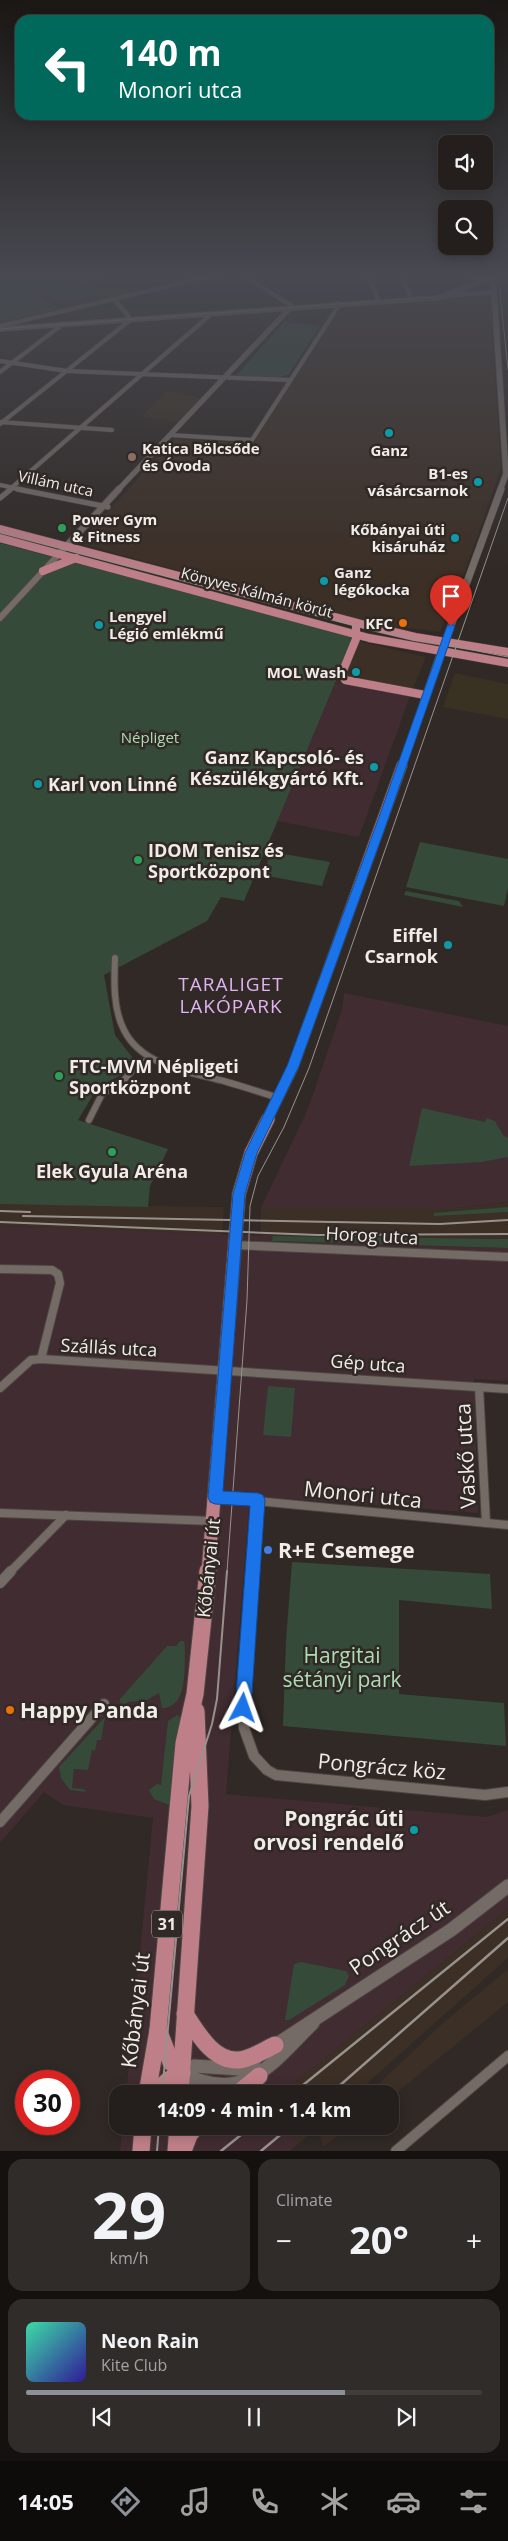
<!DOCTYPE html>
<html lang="en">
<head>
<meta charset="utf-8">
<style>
  body { margin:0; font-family:"Open Sans",sans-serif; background:#302c29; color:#f1f3f6; height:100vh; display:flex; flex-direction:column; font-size:19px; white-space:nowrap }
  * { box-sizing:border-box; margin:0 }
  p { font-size:16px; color:#a3a2a3 }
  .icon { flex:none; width:28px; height:28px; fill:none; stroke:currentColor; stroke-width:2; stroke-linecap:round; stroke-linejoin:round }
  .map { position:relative; height:2151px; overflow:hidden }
  .side { display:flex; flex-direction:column; gap:8px; padding:8px; background:#14110f; flex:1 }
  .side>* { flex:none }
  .hud { position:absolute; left:15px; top:15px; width:479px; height:105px; border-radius:15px; box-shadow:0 2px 12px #0003,0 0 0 1px #413d3b; background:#00695c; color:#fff; overflow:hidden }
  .controls { position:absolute; left:438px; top:135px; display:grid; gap:10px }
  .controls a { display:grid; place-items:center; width:55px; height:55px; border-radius:10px; background:#241f1c; box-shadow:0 2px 12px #0003,0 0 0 1px #413d3b; font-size:25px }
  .speed { position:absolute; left:15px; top:2070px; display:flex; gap:10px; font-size:25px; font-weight:700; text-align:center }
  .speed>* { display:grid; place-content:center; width:65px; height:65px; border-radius:50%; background:#241f1c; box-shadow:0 2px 12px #0003,0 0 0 1px #413d3b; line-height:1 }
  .speed .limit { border:8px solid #d22; background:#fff; color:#111 }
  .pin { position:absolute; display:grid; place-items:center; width:42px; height:42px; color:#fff; margin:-51px -21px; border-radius:50% 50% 50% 0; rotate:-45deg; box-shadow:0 0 5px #0007 }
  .pin .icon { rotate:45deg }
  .me { position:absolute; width:55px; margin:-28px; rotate:4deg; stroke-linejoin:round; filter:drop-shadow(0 0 4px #0008) }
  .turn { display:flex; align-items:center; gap:18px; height:105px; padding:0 20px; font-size:22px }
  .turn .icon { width:65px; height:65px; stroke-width:2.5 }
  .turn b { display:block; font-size:35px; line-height:42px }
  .big { font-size:38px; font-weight:700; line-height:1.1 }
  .side .tile { flex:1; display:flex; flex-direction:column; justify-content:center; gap:8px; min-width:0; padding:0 18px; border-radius:15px; background:#302c29 }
  .side .dial { align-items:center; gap:0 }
  .dial b { font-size:65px; line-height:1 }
  .song { display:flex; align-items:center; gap:15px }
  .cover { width:60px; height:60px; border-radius:8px; background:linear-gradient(135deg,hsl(160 70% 55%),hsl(250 70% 35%)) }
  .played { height:5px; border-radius:2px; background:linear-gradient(90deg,#8c9099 70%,#413d3b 70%) }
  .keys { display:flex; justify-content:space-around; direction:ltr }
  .heat { display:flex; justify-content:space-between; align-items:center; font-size:28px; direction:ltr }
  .side .tiles { flex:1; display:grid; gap:8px; grid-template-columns:1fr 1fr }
  .tile:last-child { grid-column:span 2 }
  .trip { position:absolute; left:109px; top:2085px; width:290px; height:50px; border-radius:15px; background:#241f1c; box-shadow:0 2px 12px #0003,0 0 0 1px #413d3b; font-weight:700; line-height:50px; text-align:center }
  .dock { display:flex; height:80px; justify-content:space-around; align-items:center; background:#0e0c0b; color:#a3a2a3 }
  .dock .icon { width:35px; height:35px }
  .dock .current { color:#8c9099 }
  .dock b { font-size:22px; color:#f1f3f6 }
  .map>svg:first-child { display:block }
  .built { fill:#3c2f26 }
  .industrial { fill:#402c31 }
  .education { fill:#393121 }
  .green { fill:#354a39 }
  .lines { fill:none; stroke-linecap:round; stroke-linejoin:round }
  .minor-far4-casing { stroke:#4c4642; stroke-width:5 }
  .minor-far3-casing { stroke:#4c4642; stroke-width:6 }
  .minor-far2-casing { stroke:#4c4642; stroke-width:8 }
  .minor-far1-casing { stroke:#4c4642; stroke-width:10 }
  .minor-casing { stroke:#4c4642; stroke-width:12 }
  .tertiary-far2-casing { stroke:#4c4642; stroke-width:6 }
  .tertiary-far1-casing { stroke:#4c4642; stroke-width:8 }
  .tertiary-casing { stroke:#4c4642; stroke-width:15 }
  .secondary-far1-casing { stroke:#4c4642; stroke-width:7 }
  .secondary-casing { stroke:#4c4642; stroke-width:8 }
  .primary-far3-casing { stroke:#4c4642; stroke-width:9 }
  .primary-far2-casing { stroke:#4c4642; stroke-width:12 }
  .primary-far1-casing { stroke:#4c4642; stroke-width:15 }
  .primary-casing { stroke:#4c4642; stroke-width:19 }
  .minor-far4 { stroke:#746b66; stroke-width:4 }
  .minor-far3 { stroke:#746b66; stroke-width:5 }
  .minor-far2 { stroke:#746b66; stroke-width:6 }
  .minor-far1 { stroke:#746b66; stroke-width:8 }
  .minor { stroke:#746b66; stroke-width:10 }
  .tertiary-far2 { stroke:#746b66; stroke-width:5 }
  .tertiary-far1 { stroke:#746b66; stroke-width:6 }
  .tertiary { stroke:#746b66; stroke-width:13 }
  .secondary-far1 { stroke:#746b66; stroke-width:5.5 }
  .secondary { stroke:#746b66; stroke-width:7 }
  .primary-far3 { stroke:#bf7f88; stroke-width:8 }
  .primary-far2 { stroke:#bf7f88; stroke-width:10 }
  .primary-far1 { stroke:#bf7f88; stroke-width:13 }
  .primary { stroke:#bf7f88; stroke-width:17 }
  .tram-far1 { stroke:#98928e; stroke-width:1 }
  .tram { stroke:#98928e; stroke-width:2 }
  .rail-far1 { stroke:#98928e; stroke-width:2 }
  .rail { stroke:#98928e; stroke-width:2.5 }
  .route { fill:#1a73e8; stroke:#114b97 }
  .culture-dot { fill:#0f9aa8; stroke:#302925; stroke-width:2 }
  .education-dot { fill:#8d6e63; stroke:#302925; stroke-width:2 }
  .leisure-dot { fill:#2e9e5b; stroke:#302925; stroke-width:2 }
  .food-dot { fill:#e8710a; stroke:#302925; stroke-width:2 }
  .shop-dot { fill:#3f7fe0; stroke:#302925; stroke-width:2 }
  .labels { text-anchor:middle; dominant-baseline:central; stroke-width:5; stroke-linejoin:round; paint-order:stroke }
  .far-poi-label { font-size:15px; font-weight:bold; fill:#f1ece8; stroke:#302925; text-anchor:start }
  .far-street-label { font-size:15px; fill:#f1ece8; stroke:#302925 }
  .far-park-label { font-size:15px; fill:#abdeb3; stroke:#302925 }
  .shield { fill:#302925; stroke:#b7b2ae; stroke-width:1 }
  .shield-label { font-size:16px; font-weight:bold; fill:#f1ece8 }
  .poi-label { font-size:18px; font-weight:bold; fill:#f1ece8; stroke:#302925; text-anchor:start }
  .street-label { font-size:18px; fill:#f1ece8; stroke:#302925 }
  .neighbourhood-label { font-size:19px; letter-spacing:1px; fill:#e0b2f2; stroke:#302925 }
  .near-street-label { font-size:21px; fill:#f1ece8; stroke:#302925 }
  .near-poi-label { font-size:21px; font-weight:bold; fill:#f1ece8; stroke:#302925; text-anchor:start }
  .near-park-label { font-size:21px; fill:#abdeb3; stroke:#302925 }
</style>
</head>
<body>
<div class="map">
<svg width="508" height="2151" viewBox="0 0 508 2151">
  <rect width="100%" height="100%" fill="#302925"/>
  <!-- built -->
  <g class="built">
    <path d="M462 298 490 299 501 468 466 569 440 632 382 625 340 615 78 543 175 439 253 444 339 307Z"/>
    <path d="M353 640 426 657 410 696 335 683Z"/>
    <path d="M508 1202V1207L434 1215 508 1212V1224L504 1225H508V1239L261 1236V1208H455Z"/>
    <path d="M0 1204 224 1207 222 1235 0 1226Z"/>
    <path d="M508 1909V1958L355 2094H281Z"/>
    <path d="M508 1969V2002L390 2098V2094H368L443 2023Z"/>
    <path d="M289 2126H319L298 2144Z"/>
    <path d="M332 2126H351L324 2146 320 2137Z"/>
  </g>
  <!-- industrial -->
  <g class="industrial">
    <path d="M335 683 410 696 359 837 277 821Z"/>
    <path d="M344 993 508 1026V1202L455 1208H261L309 1106 342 1009Z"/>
    <path d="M0 1226 273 1236V1241L508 1248V1381L474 1379 478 1513 250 1496 226 1794 487 1817 508 1810V1909L281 2094H126L153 1818 63 1805 44 1792 0 1843Z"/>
    <path d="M123 2126H289L298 2144 290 2151H120Z"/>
  </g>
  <!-- education -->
  <g class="education">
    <path d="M0 273H211L5 323 0 322Z"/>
    <path d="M168 391 202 398 179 422 142 416Z"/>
    <path d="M455 673 508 684V719L443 707Z"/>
  </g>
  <!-- green -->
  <g class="green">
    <path d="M0 273H104L105 277 75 288 93 285 105 293 61 304 49 295 41 296 53 306 34 310 21 301 34 311 56 306 60 309 0 322Z"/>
    <path d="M285 321 320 326 288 375 278 377 236 376Z"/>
    <path d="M0 543 348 635 353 640 244 901 221 897 207 921 104 975 115 1035 139 1066 98 1087 78 1120 168 1149 150 1186 148 1207 0 1204Z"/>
    <path d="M420 842 508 859V888L504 906 406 887Z"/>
    <path d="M272 852 330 862 322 886 262 875Z"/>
    <path d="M406 891 459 901 463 907 404 895Z"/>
    <path d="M422 1108 485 1122 487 1118 495 1121 503 1135 508 1138V1157L482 1162 409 1166Z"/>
    <path d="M508 1207V1212L434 1216V1213Z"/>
    <path d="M273 1236 508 1239V1248L272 1241Z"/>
    <path d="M268 1386 295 1388 291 1437 263 1435Z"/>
    <path d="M292 1562 490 1574 492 1609 399 1600V1694L504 1703 506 1746 283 1726 286 1640Z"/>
    <path d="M180 1641H184L185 1647C184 1665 189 1708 162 1708L159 1693 147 1700 127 1702 126 1710 119 1709 120 1699 167 1646H176Z"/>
    <path d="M177 1715 180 1717 172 1802 169 1805 154 1799 149 1790 157 1784 161 1785 168 1721Z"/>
    <path d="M105 1717 101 1740H97L95 1751 92 1750 88 1770 74 1769 72 1788 84 1789 86 1792 70 1790 61 1778 59 1767Z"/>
    <path d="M301 1962 346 1971 349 1976 345 1985 289 2020H285L294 1964Z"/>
  </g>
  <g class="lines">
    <!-- minor-far4 casing -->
    <g class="minor-far4-casing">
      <g id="minor-far4">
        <path d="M239 273 292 306"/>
        <path d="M367 273 379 302"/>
        <path d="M401 273 411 298"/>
        <path d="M463 273 476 278 491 273"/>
        <path d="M447 296 495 292"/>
        <path d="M114 299 130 318"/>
        <path d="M0 326 223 273"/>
        <path d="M0 361 67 371 290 380"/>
        <path d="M0 372 59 327"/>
        <path d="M0 422 112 430"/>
        <path d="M0 424 129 321"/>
        <path d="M170 435 252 440 339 305 337 303"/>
        <path d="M0 485 23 490"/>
        <path d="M9 490 210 315"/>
      </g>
    </g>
    <!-- minor-far3 casing -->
    <g class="minor-far3-casing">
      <g id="minor-far3">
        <path d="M17 489 108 507"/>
        <path d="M0 498 11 489"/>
      </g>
    </g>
    <!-- minor-far2 casing -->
    <g class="minor-far2-casing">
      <g id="minor-far2">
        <path d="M115 958C114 981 113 1009 124 1030 142 1067 192 1072 227 1082 245 1087 262 1093 279 1098"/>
        <path d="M89 1120 102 1094 122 1082 132 1071 150 1058"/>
      </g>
    </g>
    <!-- minor-far1 casing -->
    <g class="minor-far1-casing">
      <g id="minor-far1">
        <path d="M234 1245 508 1257"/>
        <path d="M0 1269 52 1270 58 1274 60 1283 41 1359"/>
        <path d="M479 1387 486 1523"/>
        <path d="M0 1388 31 1360 41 1359 508 1389"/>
        <path d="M215 1497 508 1525"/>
        <path d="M0 1513 213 1521"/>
        <path d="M10 1572 66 1515"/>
        <path d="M252 1572 257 1500"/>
      </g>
    </g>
    <!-- minor casing -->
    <g class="minor-casing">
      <g id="minor">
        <path d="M252 1571 243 1708 244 1728 254 1756 267 1770 276 1775 485 1795 508 1792"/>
        <path d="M0 1583 11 1571"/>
        <path d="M0 1822 104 1704"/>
        <path d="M396 2151 508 2056"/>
      </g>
    </g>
    <!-- tertiary-far2 casing -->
    <g class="tertiary-far2-casing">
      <g id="tertiary-far2">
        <path d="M0 329 435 298 447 296 493 277V273"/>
        <path d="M118 490 290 308"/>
      </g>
    </g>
    <!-- tertiary-far1 casing -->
    <g class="tertiary-far1-casing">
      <path id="tertiary-far1" d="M0 618 119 489"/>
    </g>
    <!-- tertiary casing -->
    <g class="tertiary-casing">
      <g id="tertiary">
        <path d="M274 2046 451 1930 508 1886"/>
        <path d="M254 2062 241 2069 194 2066 182 2073C245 2106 273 2062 313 2023"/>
      </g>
    </g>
    <!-- secondary-far1 casing -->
    <g class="secondary-far1-casing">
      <path id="secondary-far1" d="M500 490 506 474 493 277 504 273"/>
    </g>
    <!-- secondary casing -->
    <g class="secondary-casing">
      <path id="secondary" d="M445 642 501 489"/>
    </g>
    <!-- primary-far3 casing -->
    <g class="primary-far3-casing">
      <g id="primary-far3">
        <path d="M0 529 373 627 415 637 508 652"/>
        <path d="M0 538 369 638 508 663"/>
        <path d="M43 571 76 558"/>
        <path d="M356 627V639L342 673 345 680 425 695"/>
        <path d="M402 766 445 642"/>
      </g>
    </g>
    <!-- primary-far2 casing -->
    <g class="primary-far2-casing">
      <path id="primary-far2" d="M267 1120 293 1067 402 765"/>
    </g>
    <!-- primary-far1 casing -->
    <g class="primary-far1-casing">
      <path id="primary-far1" d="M208 1572 239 1194 251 1153 268 1119"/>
    </g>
    <!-- primary casing -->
    <g class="primary-casing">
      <g id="primary">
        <path d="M185 2014C197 2032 213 2062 239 2060 251 2059 264 2050 275 2045"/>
        <path d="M158 2030 171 2062 182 2073"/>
        <path d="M147 2094 158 2030 184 1743 195 1694 208 1571"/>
        <path d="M152 2094 170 2079 182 2073"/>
        <path d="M180 2094 200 1806 196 1711"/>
        <path d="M237 2094 259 2076"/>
        <path d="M141 2151 143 2126"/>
        <path d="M176 2151 178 2126"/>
        <path d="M183 2151 189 2135 196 2126"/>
      </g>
    </g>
    <!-- minor-far4 -->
    <use href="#minor-far4" class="minor-far4"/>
    <!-- minor-far3 -->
    <use href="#minor-far3" class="minor-far3"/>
    <!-- minor-far2 -->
    <use href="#minor-far2" class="minor-far2"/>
    <!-- minor-far1 -->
    <use href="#minor-far1" class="minor-far1"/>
    <!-- minor -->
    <use href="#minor" class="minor"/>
    <!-- tertiary-far2 -->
    <use href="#tertiary-far2" class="tertiary-far2"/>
    <!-- tertiary-far1 -->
    <use href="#tertiary-far1" class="tertiary-far1"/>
    <!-- tertiary -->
    <use href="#tertiary" class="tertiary"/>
    <!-- secondary-far1 -->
    <use href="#secondary-far1" class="secondary-far1"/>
    <!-- secondary -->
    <use href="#secondary" class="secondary"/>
    <!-- primary-far3 -->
    <use href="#primary-far3" class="primary-far3"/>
    <!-- primary-far2 -->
    <use href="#primary-far2" class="primary-far2"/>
    <!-- primary-far1 -->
    <use href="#primary-far1" class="primary-far1"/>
    <!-- primary -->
    <use href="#primary" class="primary"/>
    <!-- tram-far1 -->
    <g class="tram-far1">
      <path d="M498 273 508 369"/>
      <path d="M0 329 434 297 498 273"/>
      <path d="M0 532 367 629 508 657"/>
      <path d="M227 1572 247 1300 250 1206 258 1176 284 1127 309 1068 508 498"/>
    </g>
    <!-- tram -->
    <g class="tram">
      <path d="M162 2094 189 1796 212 1724 217 1699 227 1571"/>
      <path d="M157 2151 159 2126"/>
    </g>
    <!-- rail-far1 -->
    <g class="rail-far1">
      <path d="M0 1211 30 1212"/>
      <path d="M23 1216 440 1224 508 1220"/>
      <path d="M0 1222 318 1235 508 1234"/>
    </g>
    <!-- rail -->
    <g class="rail">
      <path d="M292 2094 508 1919"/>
      <path d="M330 2094 508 1938"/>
      <path d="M221 2151 252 2126"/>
      <path d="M261 2151 291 2126"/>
    </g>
  </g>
  <!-- sky -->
  <linearGradient id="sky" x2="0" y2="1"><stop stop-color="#1a1714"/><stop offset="0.48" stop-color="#484951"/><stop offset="1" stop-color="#484951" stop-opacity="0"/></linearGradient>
  <rect width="508" height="574" fill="url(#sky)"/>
  <!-- route -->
  <path class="route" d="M451 623 455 626 385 828 299 1066 257 1153 245 1194 223 1491 258 1493 263 1495 265 1500 251 1708 249 1714 243 1716 237 1714 235 1708 250 1506 215 1504 210 1502 208 1497 233 1194 245 1153 287 1066 375 828 447 626Z"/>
  <!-- markers -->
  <g class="culture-dot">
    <circle cx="389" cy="433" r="5"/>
    <circle cx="478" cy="482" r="5"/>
    <circle cx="455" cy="538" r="5"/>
    <circle cx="324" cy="581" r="5"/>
    <circle cx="99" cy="625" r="5"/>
    <circle cx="356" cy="672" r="5"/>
    <circle cx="374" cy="767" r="5"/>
    <circle cx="38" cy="784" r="5"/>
    <circle cx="448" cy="945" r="5"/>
    <circle cx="414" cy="1830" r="5"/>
  </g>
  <circle class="education-dot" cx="132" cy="457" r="5"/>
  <g class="leisure-dot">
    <circle cx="62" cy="528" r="5"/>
    <circle cx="138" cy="860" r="5"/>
    <circle cx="59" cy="1076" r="5"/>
    <circle cx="112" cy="1152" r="5"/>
  </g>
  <g class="food-dot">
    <circle cx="403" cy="623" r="5"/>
    <circle cx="10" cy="1710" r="5"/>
  </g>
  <circle class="shop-dot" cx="268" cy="1550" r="5"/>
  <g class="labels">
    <!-- far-poi labels -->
    <g class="far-poi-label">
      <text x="142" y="448">Katica Bölcsőde<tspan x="142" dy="17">és Óvoda</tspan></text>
      <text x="389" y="450" text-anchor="middle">Ganz</text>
      <text x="468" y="473" text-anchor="end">B1-es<tspan x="468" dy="17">vásárcsarnok</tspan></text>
      <text x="72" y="519">Power Gym<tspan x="72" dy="17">&amp; Fitness</tspan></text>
      <text x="445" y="529" text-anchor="end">Kőbányai úti<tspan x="445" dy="17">kisáruház</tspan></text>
      <text x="334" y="572">Ganz<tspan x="334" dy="17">légókocka</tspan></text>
      <text x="109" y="616">Lengyel<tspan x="109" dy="17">Légió emlékmű</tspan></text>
      <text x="393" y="623" text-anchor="end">KFC</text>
      <text x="346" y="672" text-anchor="end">MOL Wash</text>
    </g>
    <!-- far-street labels -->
    <g class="far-street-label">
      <text transform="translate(56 483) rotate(12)">Villám utca</text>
      <text transform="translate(257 592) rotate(15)">Könyves Kálmán körút</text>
    </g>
    <!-- far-park labels -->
    <g class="far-park-label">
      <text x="150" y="737">Népliget</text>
    </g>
    <!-- shield labels -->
    <rect class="shield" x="152" y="1910.5" width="30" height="27" rx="4"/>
    <g class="shield-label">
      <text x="167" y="1924">31</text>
    </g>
    <!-- poi labels -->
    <g class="poi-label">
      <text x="364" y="757" text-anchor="end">Ganz Kapcsoló- és<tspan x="364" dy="21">Készülékgyártó Kft.</tspan></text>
      <text x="48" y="784">Karl von Linné</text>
      <text x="148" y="850">IDOM Tenisz és<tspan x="148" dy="21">Sportközpont</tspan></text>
      <text x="438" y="935" text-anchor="end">Eiffel<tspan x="438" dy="21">Csarnok</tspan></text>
      <text x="69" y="1066">FTC-MVM Népligeti<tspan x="69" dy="21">Sportközpont</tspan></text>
      <text x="112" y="1171" text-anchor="middle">Elek Gyula Aréna</text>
    </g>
    <!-- street labels -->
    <g class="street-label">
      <text transform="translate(372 1235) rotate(3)">Horog utca</text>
      <text transform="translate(109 1347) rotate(3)">Szállás utca</text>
      <text transform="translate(368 1363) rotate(4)">Gép utca</text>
      <text transform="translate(208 1568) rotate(-84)">Kőbányai út</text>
    </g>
    <!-- neighbourhood labels -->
    <g class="neighbourhood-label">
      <text x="231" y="984">TARALIGET<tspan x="231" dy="22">LAKÓPARK</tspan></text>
    </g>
    <!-- near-street labels -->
    <g class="near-street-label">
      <text transform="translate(465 1456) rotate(-93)">Vaskő utca</text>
      <text transform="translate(363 1494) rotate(6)">Monori utca</text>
      <text transform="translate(382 1766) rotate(5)">Pongrácz köz</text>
      <text transform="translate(399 1937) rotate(-34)">Pongrácz út</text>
      <text transform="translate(135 2010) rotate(-83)">Kőbányai út</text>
    </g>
    <!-- near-poi labels -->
    <g class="near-poi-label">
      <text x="278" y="1550">R+E Csemege</text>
      <text x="20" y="1710">Happy Panda</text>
      <text x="404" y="1818" text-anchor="end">Pongrác úti<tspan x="404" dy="24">orvosi rendelő</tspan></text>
    </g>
    <!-- near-park labels -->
    <g class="near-park-label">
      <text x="342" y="1655">Hargitai<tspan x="342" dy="24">sétányi park</tspan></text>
    </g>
  </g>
</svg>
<div class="controls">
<a><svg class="icon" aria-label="sound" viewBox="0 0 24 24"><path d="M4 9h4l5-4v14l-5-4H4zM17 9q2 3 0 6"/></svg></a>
<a><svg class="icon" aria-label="search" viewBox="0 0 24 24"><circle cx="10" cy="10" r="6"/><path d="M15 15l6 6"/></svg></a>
</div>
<div class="speed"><div class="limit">30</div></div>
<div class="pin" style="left:451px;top:626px;background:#d93025"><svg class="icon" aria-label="arrive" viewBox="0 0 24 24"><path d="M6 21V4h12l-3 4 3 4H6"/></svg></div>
<svg class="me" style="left:243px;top:1708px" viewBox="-20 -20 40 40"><path d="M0-17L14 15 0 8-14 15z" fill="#1a73e8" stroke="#fff" stroke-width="4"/></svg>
<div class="trip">14:09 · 4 min · 1.4 km</div>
<div class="hud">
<div class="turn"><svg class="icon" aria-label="left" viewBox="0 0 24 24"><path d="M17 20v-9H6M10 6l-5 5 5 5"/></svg><div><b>140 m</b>Monori utca</div></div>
</div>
</div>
<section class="side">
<div class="tiles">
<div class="tile dial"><b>29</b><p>km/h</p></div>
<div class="tile"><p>Climate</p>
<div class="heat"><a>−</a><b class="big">20°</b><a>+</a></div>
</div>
<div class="tile">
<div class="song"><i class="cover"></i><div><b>Neon Rain</b><p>Kite Club</p></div></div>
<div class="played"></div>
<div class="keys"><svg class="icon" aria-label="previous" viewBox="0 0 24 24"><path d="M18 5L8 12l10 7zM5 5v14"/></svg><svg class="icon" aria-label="pause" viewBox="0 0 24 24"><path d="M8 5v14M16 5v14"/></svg><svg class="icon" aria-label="next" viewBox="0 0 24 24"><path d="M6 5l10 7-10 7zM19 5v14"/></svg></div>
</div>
</div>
</section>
<nav class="dock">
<b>14:05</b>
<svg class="icon current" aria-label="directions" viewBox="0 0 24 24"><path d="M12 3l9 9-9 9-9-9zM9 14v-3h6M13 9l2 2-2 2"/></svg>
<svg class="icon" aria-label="music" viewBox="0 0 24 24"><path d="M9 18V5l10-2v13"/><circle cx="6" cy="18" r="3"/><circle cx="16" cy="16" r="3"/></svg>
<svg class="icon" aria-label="phone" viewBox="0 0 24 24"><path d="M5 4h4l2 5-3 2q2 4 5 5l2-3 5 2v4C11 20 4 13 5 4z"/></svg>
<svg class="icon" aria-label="climate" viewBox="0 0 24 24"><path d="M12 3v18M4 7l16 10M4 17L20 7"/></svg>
<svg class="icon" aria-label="car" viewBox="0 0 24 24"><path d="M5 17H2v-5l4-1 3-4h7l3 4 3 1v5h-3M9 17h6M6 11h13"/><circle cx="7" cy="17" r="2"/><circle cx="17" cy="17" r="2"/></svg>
<svg class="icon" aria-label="filters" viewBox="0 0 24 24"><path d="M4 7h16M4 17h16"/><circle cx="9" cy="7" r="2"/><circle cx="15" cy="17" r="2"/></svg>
</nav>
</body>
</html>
